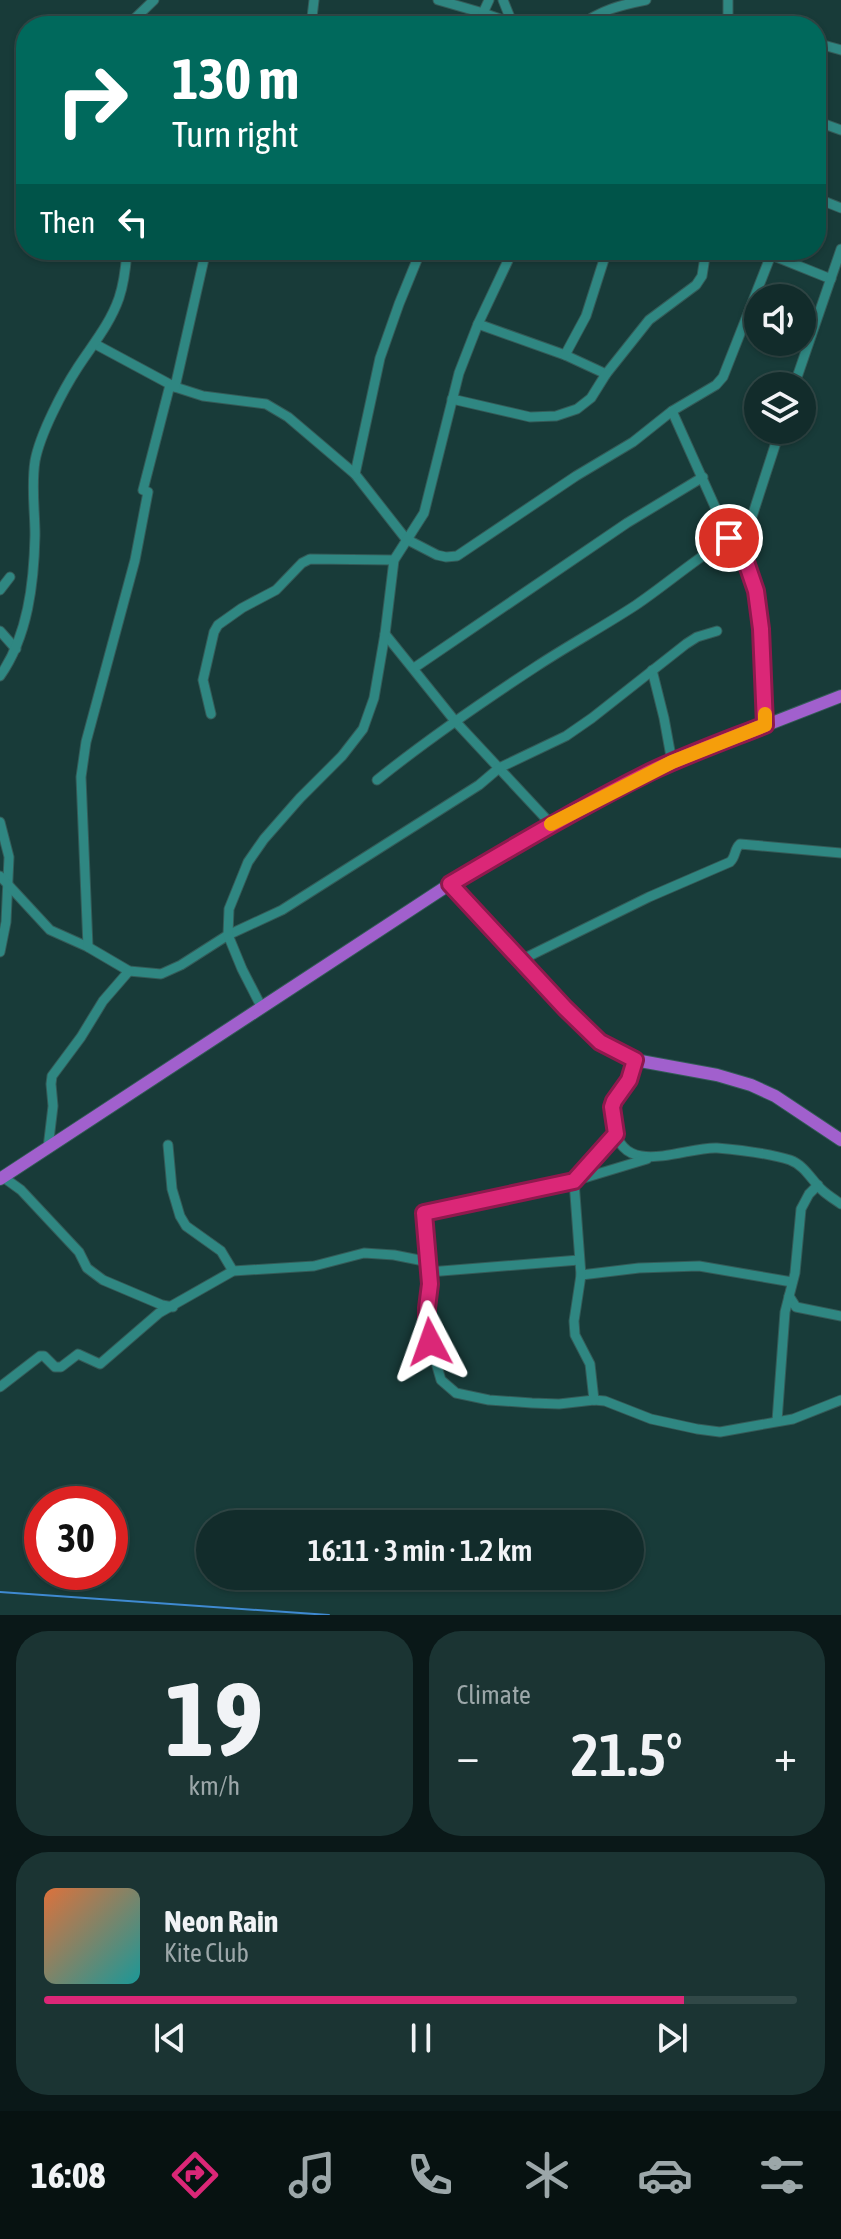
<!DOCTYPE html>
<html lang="en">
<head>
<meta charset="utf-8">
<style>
  body { margin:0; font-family:"Asap Condensed",sans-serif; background:#1b3433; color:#f1f3f6; height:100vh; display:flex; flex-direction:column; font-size:30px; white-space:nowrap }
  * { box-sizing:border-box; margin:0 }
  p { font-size:26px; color:#9ca7a9 }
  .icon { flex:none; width:44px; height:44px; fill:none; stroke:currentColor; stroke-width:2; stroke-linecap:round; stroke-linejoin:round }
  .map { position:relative; height:1615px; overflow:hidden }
  .panel { display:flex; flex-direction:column; gap:16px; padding:16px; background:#0a1818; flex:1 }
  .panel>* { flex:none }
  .guide { position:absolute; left:16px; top:16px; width:810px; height:244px; border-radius:32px; box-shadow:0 2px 6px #0004,0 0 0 2px #314847; background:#00695c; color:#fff; overflow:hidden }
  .buttons { position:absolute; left:744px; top:284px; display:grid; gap:16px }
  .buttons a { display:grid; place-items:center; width:72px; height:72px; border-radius:50%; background:#122c2b; box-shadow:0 2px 6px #0004,0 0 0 2px #314847; font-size:40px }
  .speed { position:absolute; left:24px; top:1486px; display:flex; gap:16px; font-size:40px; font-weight:700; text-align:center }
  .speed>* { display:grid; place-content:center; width:104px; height:104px; border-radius:50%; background:#122c2b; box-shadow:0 2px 6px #0004,0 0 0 2px #314847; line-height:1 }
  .speed .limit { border:12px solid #d22; background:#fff; color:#111 }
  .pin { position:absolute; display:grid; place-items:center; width:68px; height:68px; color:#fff; margin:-34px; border:4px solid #fff; border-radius:50%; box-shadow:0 2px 8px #0007 }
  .me { position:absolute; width:88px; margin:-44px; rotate:356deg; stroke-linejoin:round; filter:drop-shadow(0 0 6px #0008) }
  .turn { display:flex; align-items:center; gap:28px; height:168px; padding:0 24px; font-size:36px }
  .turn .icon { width:104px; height:104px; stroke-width:2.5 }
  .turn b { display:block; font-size:56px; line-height:68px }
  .then { display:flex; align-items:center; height:76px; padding:0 24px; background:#0003; gap:16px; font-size:30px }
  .big { font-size:60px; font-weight:600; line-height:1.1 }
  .panel .card { flex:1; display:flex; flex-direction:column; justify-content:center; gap:12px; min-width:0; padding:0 28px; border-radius:32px; background:#1b3433 }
  .panel .dial { align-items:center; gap:0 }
  .dial b { font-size:104px; line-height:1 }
  .song { display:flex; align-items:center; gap:24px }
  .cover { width:96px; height:96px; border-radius:12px; background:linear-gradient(135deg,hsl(20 70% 55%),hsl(180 70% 35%)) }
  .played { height:8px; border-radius:4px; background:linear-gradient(90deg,#db2777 85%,#314847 85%) }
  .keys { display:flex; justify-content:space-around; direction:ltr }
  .heat { display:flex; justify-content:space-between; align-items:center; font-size:44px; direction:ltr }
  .panel .tiles { flex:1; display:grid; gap:16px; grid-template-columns:1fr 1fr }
  .card:last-child { grid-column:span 2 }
  .trip { position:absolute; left:196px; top:1510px; width:448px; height:80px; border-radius:40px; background:#122c2b; box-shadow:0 2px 6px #0004,0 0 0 2px #314847; font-weight:600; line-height:80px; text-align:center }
  .tab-bar { display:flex; height:128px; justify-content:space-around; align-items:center; background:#071211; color:#9ca7a9 }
  .tab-bar .icon { width:56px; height:56px }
  .tab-bar .selected { color:#db2777 }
  .tab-bar b { font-size:36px; color:#f1f3f6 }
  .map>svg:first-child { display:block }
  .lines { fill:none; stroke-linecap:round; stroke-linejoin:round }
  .stream { stroke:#3f8ad1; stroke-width:2 }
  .minor-casing { stroke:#345b58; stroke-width:11 }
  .highway-casing { stroke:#345b58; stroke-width:14 }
  .minor { stroke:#2f8782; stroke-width:9 }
  .highway { stroke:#a160cd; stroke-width:12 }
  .route-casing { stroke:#8e194d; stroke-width:20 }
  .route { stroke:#db2777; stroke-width:14 }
  .slow { stroke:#f59e0b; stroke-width:14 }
</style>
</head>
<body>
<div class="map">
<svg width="841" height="1615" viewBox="0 0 841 1615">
  <rect width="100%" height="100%" fill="#183b39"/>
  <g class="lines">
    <!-- stream -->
    <path class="stream" d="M0 1592 329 1615"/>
    <!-- minor casing -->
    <g class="minor-casing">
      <g id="minor">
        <path d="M438 0 483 13 500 19 531 26"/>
        <path d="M503 0 511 20"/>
        <path d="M483 13 489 0"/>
        <path d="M728 19 754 26"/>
        <path d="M127 26 154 0"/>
        <path d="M311 26 314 0"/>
        <path d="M580 26C600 10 621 5 646 0"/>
        <path d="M726 26 728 19V0"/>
        <path d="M816 43 841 50"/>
        <path d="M816 121 841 130"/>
        <path d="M816 198 841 208"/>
        <path d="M759 250 831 279"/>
        <path d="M478 324 565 355 606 374"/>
        <path d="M95 344 175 387 203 396 266 404 288 417 355 474 406 539 437 555 446 557 457 556 576 476 633 442 672 411 716 385 723 377 771 255"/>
        <path d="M565 355 586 316 607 250"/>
        <path d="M794 386 841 249"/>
        <path d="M452 399 530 417 556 416 577 409 591 398 606 374 649 320 696 285 702 276 706 250"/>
        <path d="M672 411 729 538 743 553"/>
        <path d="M355 474 380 358 399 304 421 250"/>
        <path d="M0 590 10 577"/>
        <path d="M0 631 16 649"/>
        <path d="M385 634 455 721 551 824"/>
        <path d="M414 668 627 523 703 477"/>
        <path d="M652 670 664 718 672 762"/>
        <path d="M0 676C28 636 34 583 35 535 35 511 31 486 35 461 40 434 63 390 78 367 93 344 110 324 119 298 124 283 126 266 127 250"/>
        <path d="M211 714 203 680 214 632 218 625 242 608 276 590 302 563 310 559 394 560"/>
        <path d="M765 725 761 629 756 591 743 553 748 529 780 430"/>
        <path d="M377 780C428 739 482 702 537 666 569 645 604 626 636 605 673 580 707 548 748 529"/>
        <path d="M0 822 9 857 6 922 0 952"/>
        <path d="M0 876 50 930 88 947 129 971 161 974 181 965 228 935 282 910 479 785 499 768 566 736 592 718 686 644 697 637 717 631"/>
        <path d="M88 947 81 777 86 742 135 560 148 492 143 490 170 385 175 387 206 250"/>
        <path d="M521 960 649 897 730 862C736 857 734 849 740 844L841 853"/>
        <path d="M262 1008 242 969 228 935 229 909 248 862 264 839 300 798 342 756 363 729 374 698 385 634 394 560 424 513 459 373 478 324 513 250"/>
        <path d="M635 1060C634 1066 632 1073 630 1078 626 1087 616 1094 613 1104 611 1111 614 1120 615 1128 623 1179 687 1146 717 1148 740 1150 768 1153 790 1160 804 1165 811 1179 821 1189 827 1195 834 1199 841 1204"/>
        <path d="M616 1134 574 1181 424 1213 430 1284 427 1308V1332L441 1380 456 1393 489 1400 532 1403 559 1404 594 1400 605 1401 651 1419 697 1429 720 1432 793 1419 841 1400"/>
        <path d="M168 1145 172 1189 180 1216 186 1226 221 1251 233 1271"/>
        <path d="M48 1148 53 1106 51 1084 52 1076 81 1037 103 1001 129 971"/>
        <path d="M3 1177 21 1190 79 1252 87 1268 103 1280 162 1305 173 1307"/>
        <path d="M429 1272 579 1260"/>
        <path d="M581 1275 639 1268 699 1266 792 1282"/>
        <path d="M789 1296 796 1307 841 1316"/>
        <path d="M0 1387 40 1356H44L55 1367H61L78 1354 100 1364 159 1313 233 1271 314 1266 364 1253 394 1255 429 1262"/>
        <path d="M594 1400 590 1364 575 1335 574 1321 581 1275 574 1181 647 1159"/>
        <path d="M777 1421 785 1312 795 1273 801 1209 809 1194 818 1185"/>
      </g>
    </g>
    <!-- highway casing -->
    <g class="highway-casing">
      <g id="highway">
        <path d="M450 884 565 1008 600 1042 635 1060 717 1075 751 1085 775 1096 841 1140"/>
        <path d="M0 1179 450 884 551 824 672 762 841 696"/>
      </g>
    </g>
    <!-- minor -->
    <use href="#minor" class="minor"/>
    <!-- highway -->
    <use href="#highway" class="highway"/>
  </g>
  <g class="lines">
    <!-- route casing -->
    <g class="route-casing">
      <path id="route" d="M430 1342 427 1332V1308L430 1284 424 1213 574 1181 616 1134 612 1107 614 1101 629 1080 635 1060 600 1042 565 1008 450 884C516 845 582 806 650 772 688 754 727 740 765 725L761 629 756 591 743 553 729 538"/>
    </g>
    <!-- route -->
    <use href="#route" class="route"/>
    <!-- slow -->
    <path class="slow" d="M551 824 672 762 765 725V714"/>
  </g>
</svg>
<div class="buttons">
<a><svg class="icon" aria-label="sound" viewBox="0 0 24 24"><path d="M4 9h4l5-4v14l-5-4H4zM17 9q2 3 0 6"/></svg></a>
<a><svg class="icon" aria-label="layers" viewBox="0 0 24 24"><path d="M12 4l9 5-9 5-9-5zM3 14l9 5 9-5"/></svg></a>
</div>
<div class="speed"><div class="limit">30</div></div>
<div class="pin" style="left:729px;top:538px;background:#d93025"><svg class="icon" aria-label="arrive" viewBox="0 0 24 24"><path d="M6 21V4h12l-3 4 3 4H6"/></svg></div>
<svg class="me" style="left:430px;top:1342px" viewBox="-20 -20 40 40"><path d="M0-17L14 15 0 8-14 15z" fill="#db2777" stroke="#fff" stroke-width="4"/></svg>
<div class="trip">16:11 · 3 min · 1.2 km</div>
<div class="guide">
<div class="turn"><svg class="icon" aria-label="right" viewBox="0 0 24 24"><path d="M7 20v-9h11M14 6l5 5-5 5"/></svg><div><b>130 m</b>Turn right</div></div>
<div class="then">Then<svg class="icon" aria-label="left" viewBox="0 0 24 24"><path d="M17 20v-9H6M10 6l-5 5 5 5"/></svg></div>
</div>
</div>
<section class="panel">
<div class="tiles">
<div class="card dial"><b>19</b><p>km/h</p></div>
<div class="card"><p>Climate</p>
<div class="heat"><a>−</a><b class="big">21.5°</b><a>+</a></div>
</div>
<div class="card">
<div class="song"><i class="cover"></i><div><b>Neon Rain</b><p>Kite Club</p></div></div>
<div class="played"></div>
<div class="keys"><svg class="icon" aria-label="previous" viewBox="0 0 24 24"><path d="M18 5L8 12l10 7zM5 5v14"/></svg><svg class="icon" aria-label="pause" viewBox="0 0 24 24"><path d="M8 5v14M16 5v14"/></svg><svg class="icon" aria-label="next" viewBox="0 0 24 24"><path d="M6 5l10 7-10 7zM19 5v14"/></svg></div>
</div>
</div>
</section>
<nav class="tab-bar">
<b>16:08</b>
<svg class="icon selected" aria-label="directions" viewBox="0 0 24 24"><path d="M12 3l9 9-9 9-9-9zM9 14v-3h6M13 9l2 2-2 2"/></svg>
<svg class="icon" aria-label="music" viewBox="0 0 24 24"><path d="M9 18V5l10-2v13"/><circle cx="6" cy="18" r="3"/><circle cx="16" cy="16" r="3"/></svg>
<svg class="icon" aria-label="phone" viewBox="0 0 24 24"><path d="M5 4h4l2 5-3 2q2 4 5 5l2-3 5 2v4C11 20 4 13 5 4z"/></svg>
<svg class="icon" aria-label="climate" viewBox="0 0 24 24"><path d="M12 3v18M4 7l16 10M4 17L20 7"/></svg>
<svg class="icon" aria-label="car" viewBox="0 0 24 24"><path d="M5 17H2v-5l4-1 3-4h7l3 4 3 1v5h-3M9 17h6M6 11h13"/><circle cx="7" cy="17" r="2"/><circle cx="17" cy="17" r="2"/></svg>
<svg class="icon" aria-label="filters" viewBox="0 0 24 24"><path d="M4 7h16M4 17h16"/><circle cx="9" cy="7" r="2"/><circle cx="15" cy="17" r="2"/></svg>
</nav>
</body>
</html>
